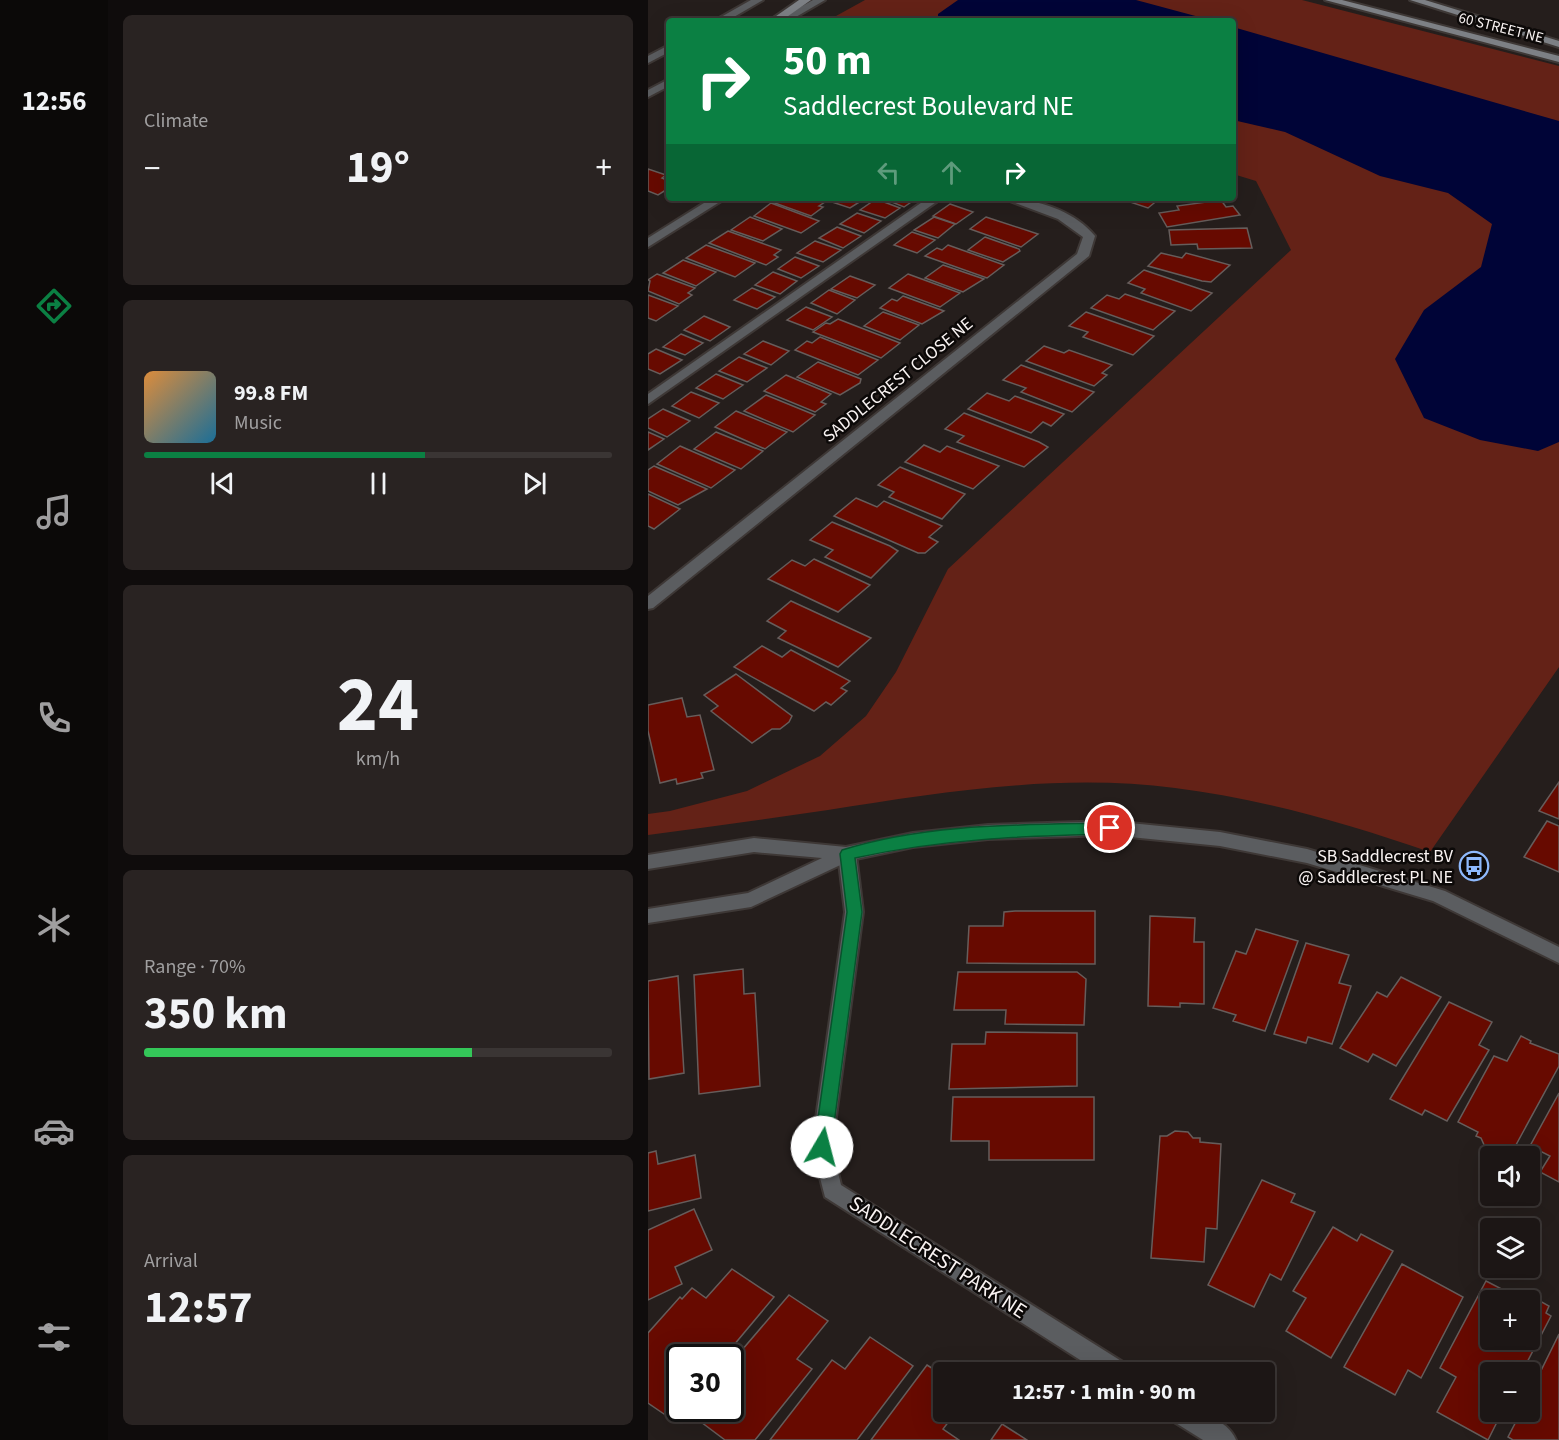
<!DOCTYPE html>
<html lang="en">
<head>
<meta charset="utf-8">
<style>
  body { margin:0; font-family:"Source Sans 3",sans-serif; background:#292322; color:#f1f3f6; height:100vh; display:flex; flex-direction:column; font-size:22px; white-space:nowrap }
  * { box-sizing:border-box; margin:0 }
  p { font-size:20px; color:#a09fa0 }
  .icon { flex:none; width:33px; height:33px; fill:none; stroke:currentColor; stroke-width:2; stroke-linecap:round; stroke-linejoin:round }
  .map { position:relative; flex:1; overflow:hidden }
  .panel { display:flex; flex-direction:column; gap:15px; padding:15px; background:#0f0c0c; width:540px }
  .panel>* { flex:none }
  .top-card { position:absolute; left:18px; top:18px; width:570px; height:183px; border-radius:6px; box-shadow:0 6px 24px #0002,0 0 0 2px #3a3534; background:#0b8043; color:#fff; overflow:hidden }
  .fabs { position:absolute; left:832px; top:1146px; display:grid; gap:12px }
  .fabs a { display:grid; place-items:center; width:60px; height:60px; border-radius:6px; background:#1c1615; box-shadow:0 6px 24px #0002,0 0 0 2px #3a3534; font-size:30px }
  .speed { position:absolute; left:18px; top:1344px; display:flex; gap:12px; font-size:30px; font-weight:700; text-align:center }
  .speed>* { display:grid; place-content:center; width:78px; height:78px; border-radius:50%; background:#1c1615; box-shadow:0 6px 24px #0002,0 0 0 2px #3a3534; line-height:1 }
  .speed .limit { border:3px solid #111; border-radius:9px; background:#fff; color:#111 }
  .pin { position:absolute; display:grid; place-items:center; width:51px; height:51px; color:#fff; margin:-26px; border:3px solid #fff; border-radius:50%; box-shadow:0 2px 6px #0007 }
  .me { position:absolute; width:66px; margin:-33px; rotate:8deg; stroke-linejoin:round; filter:drop-shadow(0 0 4px #0008) }
  .turn { display:flex; align-items:center; gap:21px; height:126px; padding:0 18px; font-size:27px }
  .turn .icon { width:78px; height:78px; stroke-width:2.5 }
  .turn b { display:block; font-size:42px; line-height:51px }
  .lanes { display:flex; align-items:center; height:57px; padding:0 18px; background:#0003; justify-content:center; gap:30px; direction:ltr }
  .lanes .off { opacity:.35 }
  .big { font-size:45px; font-weight:700; line-height:1.1 }
  .panel .card { flex:1; display:flex; flex-direction:column; justify-content:center; gap:9px; min-width:0; padding:0 21px; border-radius:9px; background:#292322 }
  .panel .dial { align-items:center; gap:0 }
  .dial b { font-size:78px; line-height:1 }
  .song { display:flex; align-items:center; gap:18px }
  .cover { width:72px; height:72px; border-radius:9px; background:linear-gradient(135deg,hsl(30 70% 55%),hsl(200 70% 35%)) }
  .played { height:6px; border-radius:3px; background:linear-gradient(90deg,#0b8043 60%,#3a3534 60%) }
  .keys { display:flex; justify-content:space-around; direction:ltr }
  .heat { display:flex; justify-content:space-between; align-items:center; font-size:33px; direction:ltr }
  .charge { height:9px; border-radius:4px; background:linear-gradient(90deg,#34c759 70%,#3a3534 0) }
  .trip { position:absolute; left:285px; top:1362px; width:342px; height:60px; border-radius:6px; background:#1c1615; box-shadow:0 6px 24px #0002,0 0 0 2px #3a3534; font-weight:700; line-height:60px; text-align:center }
  main { display:flex; flex:1; min-height:0 }
  .tab-bar { display:flex; flex-direction:column; width:108px; justify-content:space-around; align-items:center; background:#0b0908; color:#a09fa0 }
  .tab-bar .icon { width:42px; height:42px }
  .tab-bar .selected { color:#0b8043 }
  .tab-bar b { font-size:27px; color:#f1f3f6 }
  .map>svg:first-child { display:block }
  .green { fill:#642217 }
  .water { fill:#000437 }
  .building { fill:#670a00; stroke:#665d5b; stroke-width:1.5; fill-rule:evenodd }
  .lines { fill:none; stroke-linecap:round; stroke-linejoin:round }
  .service-casing { stroke:#3e3836; stroke-width:4 }
  .minor-casing { stroke:#3e3836; stroke-width:4 }
  .tertiary-casing { stroke:#3e3836; stroke-width:4 }
  .secondary-casing { stroke:#3e3836; stroke-width:4 }
  .service { fill:#5b5d60; fill-rule:evenodd }
  .minor { fill:#5b5d60; fill-rule:evenodd }
  .tertiary { fill:#5b5d60; fill-rule:evenodd }
  .secondary { fill:#7d8085; fill-rule:evenodd }
  .route { fill:#0b8043; stroke:#07532c; stroke-width:1.5 }
  .labels { text-anchor:middle; dominant-baseline:central; stroke-width:5; stroke-linejoin:round; paint-order:stroke }
  .far-street-label { font-size:15px; fill:#f9f3f2; stroke:#0c0908 }
  .street-label { font-size:18px; fill:#f9f3f2; stroke:#0c0908 }
  .poi-label { font-size:18px; fill:#f9f3f2; stroke:#0c0908; text-anchor:end }
  .near-street-label { font-size:21px; fill:#f9f3f2; stroke:#0c0908 }
</style>
</head>
<body>
<main>
<nav class="tab-bar">
<b>12:56</b>
<svg class="icon selected" aria-label="directions" viewBox="0 0 24 24"><path d="M12 3l9 9-9 9-9-9zM9 14v-3h6M13 9l2 2-2 2"/></svg>
<svg class="icon" aria-label="music" viewBox="0 0 24 24"><path d="M9 18V5l10-2v13"/><circle cx="6" cy="18" r="3"/><circle cx="16" cy="16" r="3"/></svg>
<svg class="icon" aria-label="phone" viewBox="0 0 24 24"><path d="M5 4h4l2 5-3 2q2 4 5 5l2-3 5 2v4C11 20 4 13 5 4z"/></svg>
<svg class="icon" aria-label="climate" viewBox="0 0 24 24"><path d="M12 3v18M4 7l16 10M4 17L20 7"/></svg>
<svg class="icon" aria-label="car" viewBox="0 0 24 24"><path d="M5 17H2v-5l4-1 3-4h7l3 4 3 1v5h-3M9 17h6M6 11h13"/><circle cx="7" cy="17" r="2"/><circle cx="17" cy="17" r="2"/></svg>
<svg class="icon" aria-label="filters" viewBox="0 0 24 24"><path d="M4 7h16M4 17h16"/><circle cx="9" cy="7" r="2"/><circle cx="15" cy="17" r="2"/></svg>
</nav>
<section class="panel">
<div class="card"><p>Climate</p>
<div class="heat"><a>−</a><b class="big">19°</b><a>+</a></div>
</div>
<div class="card">
<div class="song"><i class="cover"></i><div><b>99.8 FM</b><p>Music</p></div></div>
<div class="played"></div>
<div class="keys"><svg class="icon" aria-label="previous" viewBox="0 0 24 24"><path d="M18 5L8 12l10 7zM5 5v14"/></svg><svg class="icon" aria-label="pause" viewBox="0 0 24 24"><path d="M8 5v14M16 5v14"/></svg><svg class="icon" aria-label="next" viewBox="0 0 24 24"><path d="M6 5l10 7-10 7zM19 5v14"/></svg></div>
</div>
<div class="card dial"><b>24</b><p>km/h</p></div>
<div class="card"><p>Range · 70%</p><b class="big">350 km</b><div class="charge"></div></div>
<div class="card"><p>Arrival</p><b class="big">12:57</b></div>
</section>
<div class="map">
<svg width="911" height="1440" viewBox="0 0 911 1440">
  <rect width="100%" height="100%" fill="#251e1c"/>
  <!-- green -->
  <path class="green" d="M217 0H654L911 66V667L782 852C698 823 615 799 527 788 412 773 293 792 180 810 120 819 60 827 0 835V814L22 811 99 791 172 756 218 716 248 672 300 569 643 250 608 181 585 174V21H179Z"/>
  <!-- water -->
  <g class="water">
    <path d="M310 0H488L566 21H290V14Z"/>
    <path d="M585 27 911 121V442L890 451 832 440 776 418 747 359 776 310 833 267 844 224 800 193 732 176 637 132 585 120Z"/>
  </g>
  <!-- building -->
  <g class="building">
    <path d="M0 169 18 175 14 178 21 181V188L10 195 0 191Z"/>
    <path d="M131 198H166L177 202 171 206 175 207 163 216 124 202Z"/>
    <path d="M172 198H211L209 199 213 201 202 208Z"/>
    <path d="M234 198H269L256 207Z"/>
    <path d="M478 198H522L518 201 511 199 500 208 476 200Z"/>
    <path d="M228 199 252 208 237 218 212 210Z"/>
    <path d="M573 200 578 207 585 206 592 215 519 227 511 213 531 210 529 206Z"/>
    <path d="M123 203 171 221 153 233 106 216Z"/>
    <path d="M302 204 325 212 308 224 285 216Z"/>
    <path d="M209 213 233 221 216 233 192 224Z"/>
    <path d="M102 217 134 229 115 241 83 230Z"/>
    <path d="M286 217 307 224 290 238 266 230Z"/>
    <path d="M338 217 390 234 373 247 322 229Z"/>
    <path d="M189 227 213 236 195 248 171 238Z"/>
    <path d="M599 228 604 248 550 249 549 244 523 245 521 230Z"/>
    <path d="M80 231 133 250 126 255 130 257 118 265 61 243Z"/>
    <path d="M264 232 287 240 269 253 246 245Z"/>
    <path d="M337 237 371 249 372 251 355 262 320 250Z"/>
    <path d="M167 241 193 250 175 262 149 253Z"/>
    <path d="M58 245 107 263 87 277 38 258Z"/>
    <path d="M300 245 356 265 339 278 277 256 289 248 294 250Z"/>
    <path d="M513 253 534 258 538 253 582 265 563 282 554 281 500 266Z"/>
    <path d="M147 257 171 266 153 278 130 269Z"/>
    <path d="M35 260 68 272 48 286 15 273Z"/>
    <path d="M295 265 336 279 315 292 277 278Z"/>
    <path d="M496 270 564 293 543 311 493 293 497 289 480 283Z"/>
    <path d="M125 272 149 281 132 294 107 285Z"/>
    <path d="M9 274 47 288 40 293 44 295 31 304 0 291 2 281 0 280Z"/>
    <path d="M260 274 312 293 292 307 241 288Z"/>
    <path d="M202 276 227 285 209 298 183 289Z"/>
    <path d="M104 288 127 297 109 309 86 300Z"/>
    <path d="M181 290 207 300 189 314 163 303Z"/>
    <path d="M477 294 527 311 505 330 443 308 459 295 471 299Z"/>
    <path d="M0 295 30 306 8 321 0 318Z"/>
    <path d="M255 296 296 311 274 324 232 308 244 299 249 301Z"/>
    <path d="M158 307 184 317 165 330 139 320Z"/>
    <path d="M235 312 271 325 252 340 216 326Z"/>
    <path d="M438 312 506 336 485 355 435 337 440 332 421 326Z"/>
    <path d="M56 316 82 327 62 341 36 330Z"/>
    <path d="M190 319 252 343 233 358 165 332 178 323 182 324Z"/>
    <path d="M33 334 55 343 37 355 15 347Z"/>
    <path d="M172 337 230 360 210 375 147 350 159 341 164 343Z"/>
    <path d="M115 341 141 351 123 365 96 354Z"/>
    <path d="M396 346 416 353 421 350 464 365 454 373 459 375 446 386 378 361Z"/>
    <path d="M8 349 34 360 12 374 0 369V354Z"/>
    <path d="M91 357 119 368 99 382 71 371Z"/>
    <path d="M170 362 213 379 212 383 192 395 149 377Z"/>
    <path d="M373 365 446 392 424 412 373 392 378 388 355 380Z"/>
    <path d="M68 374 95 385 75 399 48 388Z"/>
    <path d="M138 375 183 394 173 402 178 404 167 412 116 391Z"/>
    <path d="M43 392 71 403 51 418 24 406Z"/>
    <path d="M339 393 361 401 367 396 416 414 403 426 395 422 383 433 320 409Z"/>
    <path d="M118 395 167 415 145 432 96 411Z"/>
    <path d="M15 409 42 421 19 437 0 428V419Z"/>
    <path d="M88 411 139 432 117 449 67 427Z"/>
    <path d="M316 413 391 442 400 447 376 467 309 442 316 436 297 429Z"/>
    <path d="M0 432 16 439 0 450Z"/>
    <path d="M68 432 115 451 93 469 46 449Z"/>
    <path d="M276 445 292 452 299 446 351 466 325 489 257 462Z"/>
    <path d="M32 446 87 470 63 488 9 464Z"/>
    <path d="M6 466 59 489 30 505 0 491V470Z"/>
    <path d="M252 467 317 494 294 519 241 497 246 492 230 485Z"/>
    <path d="M0 494 32 509 6 529 0 526Z"/>
    <path d="M208 498 229 507 236 501 294 526 281 537 290 542 277 553H270L186 516Z"/>
    <path d="M184 522 242 546 250 551 223 578 177 557 185 550 162 540Z"/>
    <path d="M166 559 222 585 190 612 120 579 144 560 157 566Z"/>
    <path d="M143 601 223 638 190 667 130 638 138 631 119 621Z"/>
    <path d="M114 646 134 657 143 650 202 681 193 688 199 691 183 705 178 702 166 711 86 667Z"/>
    <path d="M88 674 144 716 141 722 132 729H124L104 743 63 711 70 706 56 695Z"/>
    <path d="M34 698 39 717 52 715 66 770 53 773 55 778 29 784 28 779 12 783 0 731V705Z"/>
    <path d="M911 782V819L891 811Z"/>
    <path d="M899 821 911 826V872L876 857Z"/>
    <path d="M367 911H447V964L319 963 321 926H355L356 912Z"/>
    <path d="M502 916 547 918 546 942H556V1004L532 1003V1007L500 1006Z"/>
    <path d="M608 929 650 941 617 1031 585 1021 588 1015 565 1008 588 951 598 954Z"/>
    <path d="M658 943 701 955 691 983 703 986 684 1044 660 1037 658 1043 626 1034Z"/>
    <path d="M95 969 96 994 107 993 112 1086 51 1094 46 975Z"/>
    <path d="M310 972H429L438 979 436 1025 357 1024 358 1010H306Z"/>
    <path d="M30 976 36 1073 1 1079 0 981Z"/>
    <path d="M753 977 793 997 748 1066 725 1054 720 1062 692 1048 729 992 739 997Z"/>
    <path d="M801 1002 844 1022 831 1045 841 1050 799 1121 777 1110 774 1115 742 1099Z"/>
    <path d="M338 1032 429 1033V1086L301 1089 304 1044H337Z"/>
    <path d="M873 1036 883 1041 882 1043 911 1054V1066L863 1154 857 1151 849 1153 837 1147 833 1138 828 1136 830 1132 810 1122 846 1056 859 1061Z"/>
    <path d="M911 1093V1182L892 1172 902 1156 882 1146Z"/>
    <path d="M305 1097H446V1160H341V1141H303Z"/>
    <path d="M527 1131 540 1132 545 1138H552V1142L573 1144 569 1229 558 1228 556 1262 503 1258 512 1136H519Z"/>
    <path d="M8 1151 10 1164 47 1155 53 1198 0 1211V1153Z"/>
    <path d="M614 1180 647 1194 643 1202 667 1212 633 1280 622 1274 606 1307 560 1285Z"/>
    <path d="M46 1209 64 1250 27 1267 34 1284 0 1300V1230Z"/>
    <path d="M685 1227 709 1241 713 1234 745 1251 683 1358 638 1331 658 1298 645 1291Z"/>
    <path d="M754 1264 815 1297 773 1378 760 1370 747 1395 696 1367Z"/>
    <path d="M84 1269 126 1297 75 1358H32V1408L16 1414 0 1403V1333L32 1297 34 1299 44 1288 58 1298Z"/>
    <path d="M838 1281 869 1297 872 1290 901 1306 898 1313 903 1316 874 1372H843V1412H854L840 1440 789 1412 808 1377 792 1368ZM843 1300H882V1340H843Z"/>
    <path d="M141 1295 180 1321 149 1359 164 1369 107 1440H77L41 1413 44 1408H82V1364Z"/>
    <path d="M911 1334V1440H865L860 1437 873 1412H882V1393Z"/>
    <path d="M222 1337 265 1366 209 1440H122L184 1360 197 1369Z"/>
    <path d="M279 1365 296 1376V1412H308L295 1429 311 1440H223Z"/>
    <path d="M354 1424 379 1440H343Z"/>
  </g>
  <g class="lines">
    <!-- service casing -->
    <g class="service-casing">
      <path id="service" d="M280 198H294L0 404V394Z"/>
    </g>
    <!-- minor casing -->
    <g class="minor-casing">
      <g id="minor">
        <path d="M64 198H78L0 247V238Z"/>
        <path d="M354 198C386 198 426 210 447 236L441 256 5 608 0 609V596L429 254 435 237 410 219Z"/>
        <path d="M199 847 205 849 208 854 215 912 184 1147 193 1185 478 1364 481 1372H451L177 1197 164 1147 197 912 190 854 193 849Z"/>
        <path d="M520 1412C543 1410 577 1415 588 1440H555L523 1420Z"/>
      </g>
    </g>
    <!-- tertiary casing -->
    <g class="tertiary-casing">
      <g id="tertiary">
        <path d="M103 0H115L79 21H66Z"/>
        <path d="M165 0H177L141 21H128Z"/>
        <path d="M21 45V52L0 63V56Z"/>
        <path d="M21 79V86L0 97V90Z"/>
        <path d="M462 821 572 832 659 849 797 891 911 947V963L785 901 659 863 572 846 462 835 340 839 265 847 203 860 103 907 0 923V909L100 893 174 858 106 852 0 869V855L106 838 198 847 265 833 340 825Z"/>
      </g>
    </g>
    <!-- secondary casing -->
    <g class="secondary-casing">
      <g id="secondary">
        <path d="M151 0H163L133 21H121Z"/>
        <path d="M677 0H694L911 56V62Z"/>
        <path d="M762 0H777L911 41V47Z"/>
      </g>
    </g>
    <!-- service -->
    <use href="#service" class="service"/>
    <!-- minor -->
    <use href="#minor" class="minor"/>
    <!-- tertiary -->
    <use href="#tertiary" class="tertiary"/>
    <!-- secondary -->
    <use href="#secondary" class="secondary"/>
  </g>
  <!-- route -->
  <path class="route" d="M462 823 469 828 462 834C374 836 293 839 207 858L214 912 183 1147 180 1152 174 1154 168 1152 166 1147 199 912 192 854 194 850C280 823 373 825 462 823Z"/>
  <!-- icons -->
  <defs>
    <g id="bus-ring" transform="scale(1.5)"><circle r="9.5" fill="#0c0908" stroke="#8eb9fc" stroke-width="1.5"/><path d="M-5-6H5V4H4V6H2V4H-2V6H-4V4H-5ZM-3.5-4V0h7V-4ZM-3.5 1.2v1.5H-2V1.2ZM2 1.2v1.5H3.5V1.2Z" fill="#8eb9fc"/></g>
  </defs>
  <g fill-rule="evenodd">
    <use href="#bus-ring" x="826" y="866"/>
  </g>
  <g class="labels">
    <!-- far-street labels -->
    <g class="far-street-label">
      <text transform="translate(853 28) rotate(14)">60 STREET NE</text>
    </g>
    <!-- street labels -->
    <g class="street-label">
      <text transform="translate(250 380) rotate(-39)">SADDLECREST CLOSE NE</text>
    </g>
    <!-- poi labels -->
    <g class="poi-label">
      <text x="805" y="856">SB Saddlecrest BV<tspan x="805" dy="21">@ Saddlecrest PL NE</tspan></text>
    </g>
    <!-- near-street labels -->
    <g class="near-street-label">
      <text transform="translate(290 1257) rotate(33)">SADDLECREST PARK NE</text>
    </g>
  </g>
</svg>
<div class="fabs">
<a><svg class="icon" aria-label="sound" viewBox="0 0 24 24"><path d="M4 9h4l5-4v14l-5-4H4zM17 9q2 3 0 6"/></svg></a>
<a><svg class="icon" aria-label="layers" viewBox="0 0 24 24"><path d="M12 4l9 5-9 5-9-5zM3 14l9 5 9-5"/></svg></a>
<a>+</a>
<a>−</a>
</div>
<div class="speed"><div class="limit">30</div></div>
<div class="pin" style="left:462px;top:828px;background:#d93025"><svg class="icon" aria-label="arrive" viewBox="0 0 24 24"><path d="M6 21V4h12l-3 4 3 4H6"/></svg></div>
<svg class="me" style="left:174px;top:1147px" viewBox="-20 -20 40 40"><circle r="19" fill="#fff"/><path d="M0-13L10 11 0 6-10 11z" fill="#0b8043"/></svg>
<div class="trip">12:57 · 1 min · 90 m</div>
<div class="top-card">
<div class="turn"><svg class="icon" aria-label="right" viewBox="0 0 24 24"><path d="M7 20v-9h11M14 6l5 5-5 5"/></svg><div><b>50 m</b>Saddlecrest Boulevard NE</div></div>
<div class="lanes"><svg class="icon off" aria-label="left" viewBox="0 0 24 24"><path d="M17 20v-9H6M10 6l-5 5 5 5"/></svg><svg class="icon off" aria-label="ahead" viewBox="0 0 24 24"><path d="M12 20V5M6 11l6-6 6 6"/></svg><svg class="icon" aria-label="right" viewBox="0 0 24 24"><path d="M7 20v-9h11M14 6l5 5-5 5"/></svg></div>
</div>
</div>
</main>
</body>
</html>
